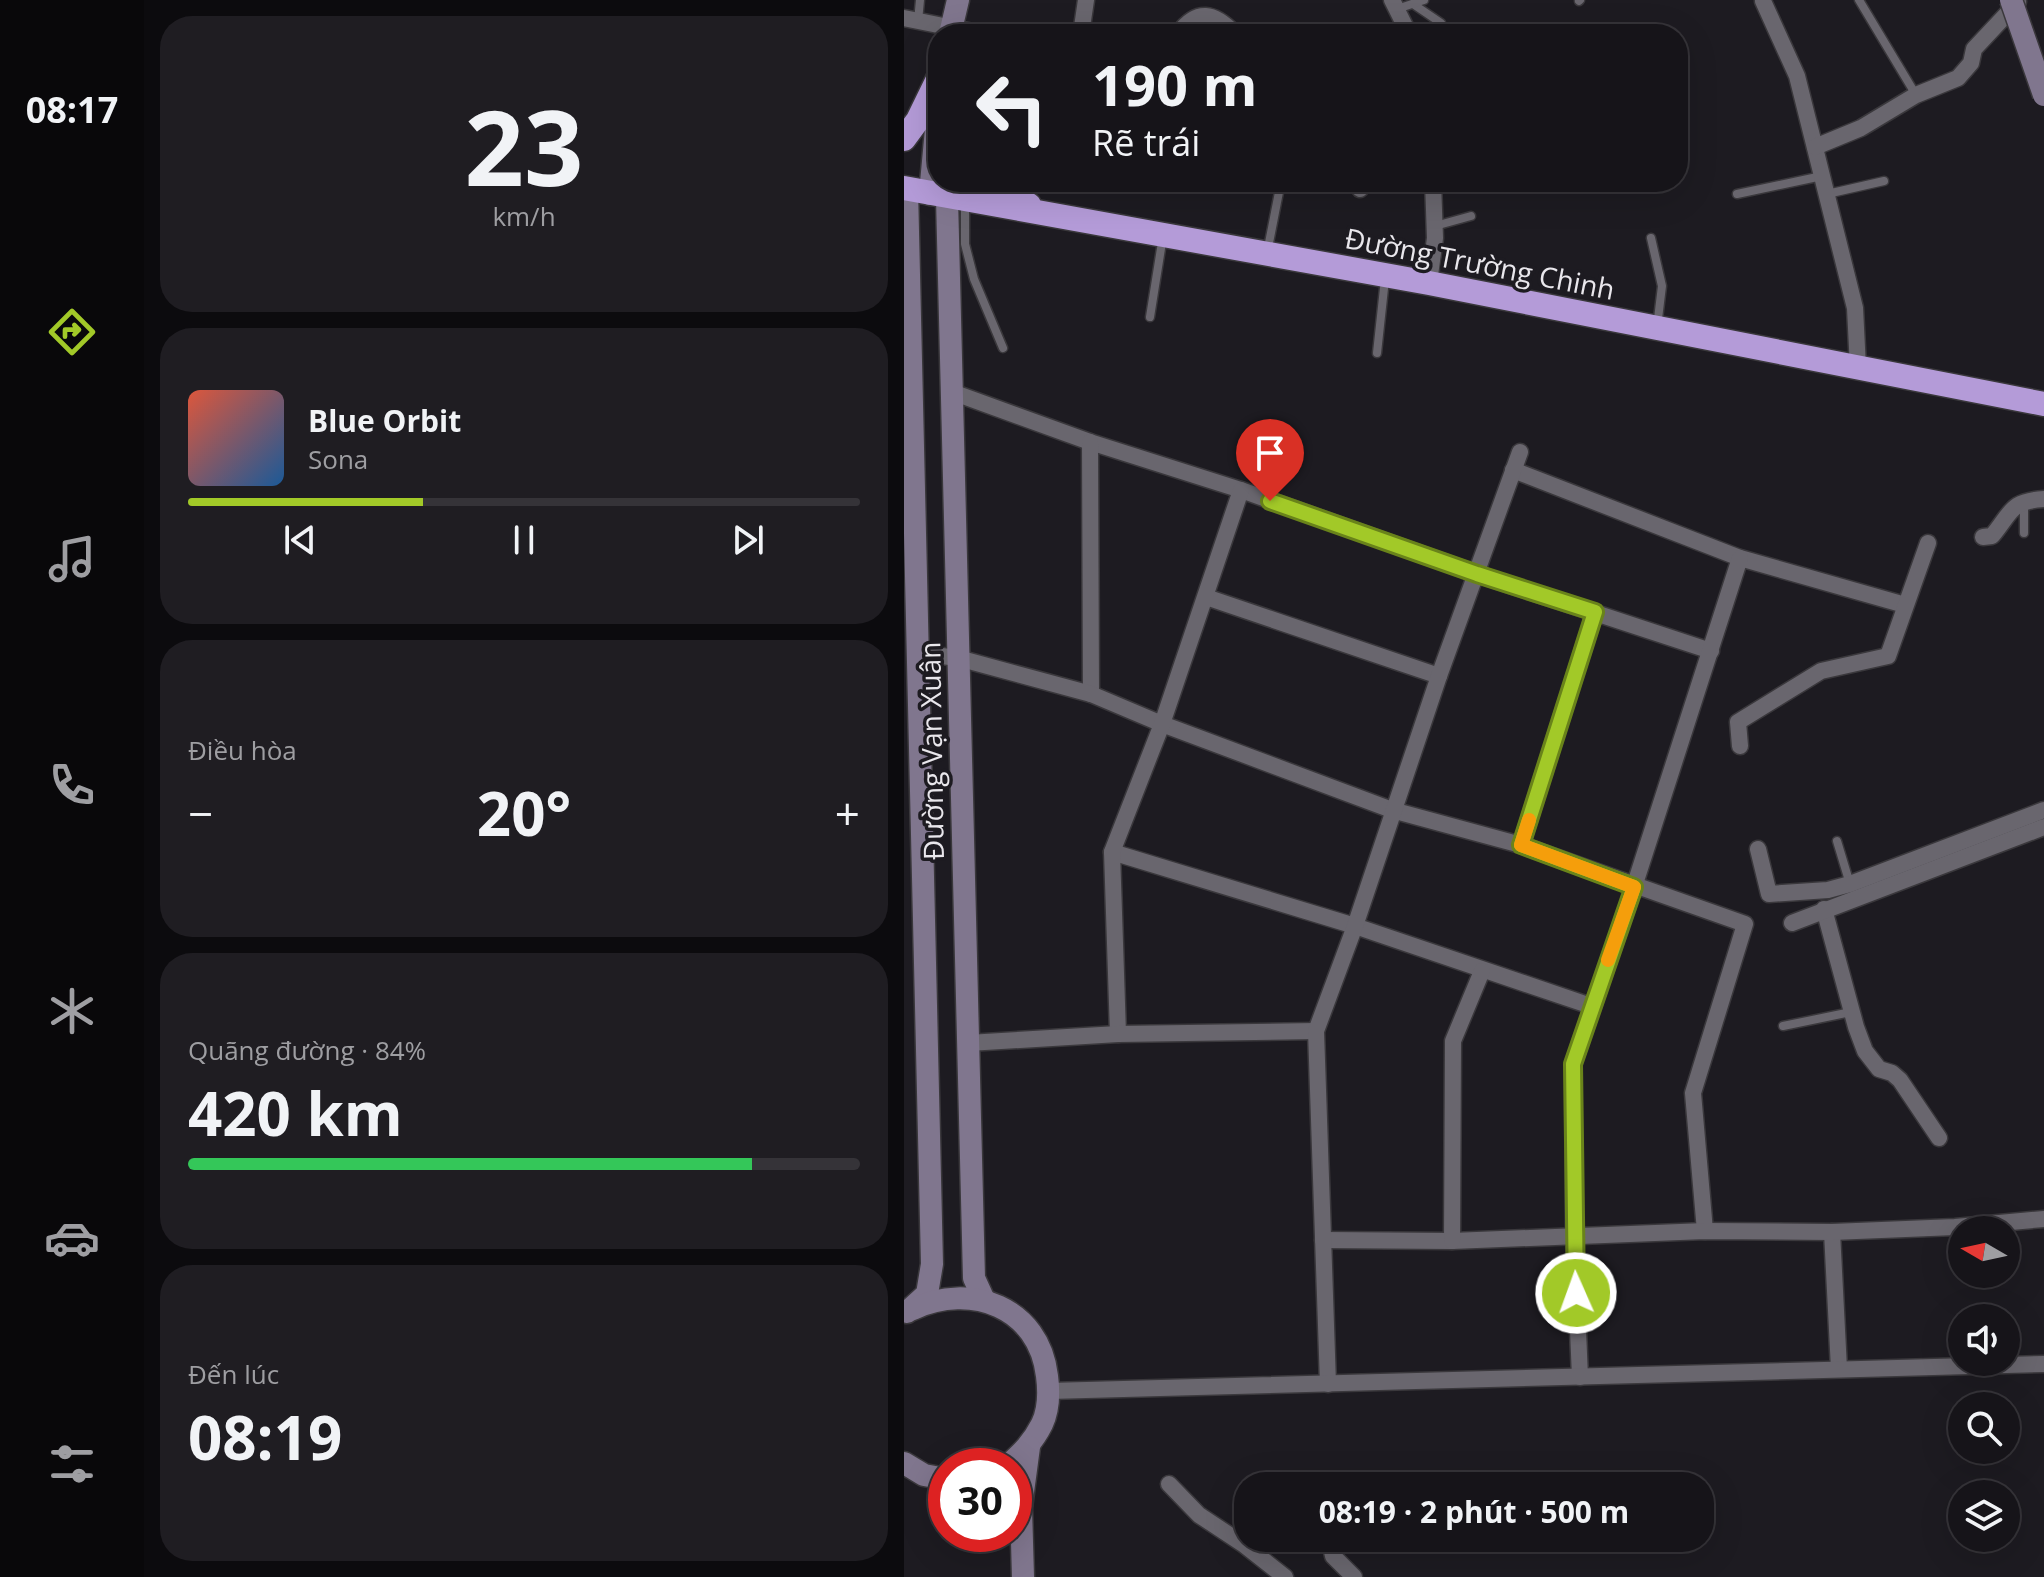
<!DOCTYPE html>
<html lang="vi">
<head>
<meta charset="utf-8">
<style>
  body { margin:0; font-family:"Open Sans",sans-serif; background:#1f1d22; color:#f1f3f6; height:100vh; display:flex; flex-direction:column; font-size:30px; white-space:nowrap }
  * { box-sizing:border-box; margin:0 }
  p { font-size:26px; color:#9e9ea2 }
  .icon { flex:none; width:44px; height:44px; fill:none; stroke:currentColor; stroke-width:2; stroke-linecap:round; stroke-linejoin:round }
  .map { position:relative; flex:1; overflow:hidden }
  .sheet { display:flex; flex-direction:column; gap:16px; padding:16px; background:#0c0b0e; width:760px }
  .sheet>* { flex:none }
  .banner { position:absolute; left:24px; top:24px; width:760px; height:168px; border-radius:32px; box-shadow:0 8px 32px #0002,0 0 0 2px #353338; background:#161419; color:#f1f3f6; overflow:hidden }
  .needle { width:52px; rotate:279deg }
  .tools { position:absolute; left:1044px; top:1216px; display:grid; gap:16px }
  .tools a { display:grid; place-items:center; width:72px; height:72px; border-radius:50%; background:#161419; box-shadow:0 8px 32px #0002,0 0 0 2px #353338; font-size:40px }
  .speed { position:absolute; left:24px; top:1448px; display:flex; gap:16px; font-size:40px; font-weight:700; text-align:center }
  .speed>* { display:grid; place-content:center; width:104px; height:104px; border-radius:50%; background:#161419; box-shadow:0 8px 32px #0002,0 0 0 2px #353338; line-height:1 }
  .speed .limit { border:12px solid #d22; background:#fff; color:#111 }
  .pin { position:absolute; display:grid; place-items:center; width:68px; height:68px; color:#fff; margin:-82px -34px; border-radius:50% 50% 50% 0; rotate:-45deg; box-shadow:0 0 8px #0007 }
  .pin .icon { rotate:45deg }
  .me { position:absolute; width:88px; margin:-44px; rotate:358deg; stroke-linejoin:round; filter:drop-shadow(0 0 6px #0008) }
  .turn { display:flex; align-items:center; gap:28px; height:168px; padding:0 32px; font-size:36px }
  .turn .icon { width:104px; height:104px; stroke-width:2.5 }
  .turn b { display:block; font-size:56px; line-height:68px }
  .big { font-size:60px; font-weight:700; line-height:1.1 }
  .sheet .card { flex:1; display:flex; flex-direction:column; justify-content:center; gap:12px; min-width:0; padding:0 28px; border-radius:32px; background:#1f1d22 }
  .sheet .dial { align-items:center; gap:0 }
  .dial b { font-size:104px; line-height:1 }
  .song { display:flex; align-items:center; gap:24px }
  .cover { width:96px; height:96px; border-radius:12px; background:linear-gradient(135deg,hsl(10 70% 55%),hsl(210 70% 35%)) }
  .played { height:8px; border-radius:4px; background:linear-gradient(90deg,#a2c928 35%,#353338 35%) }
  .keys { display:flex; justify-content:space-around; direction:ltr }
  .heat { display:flex; justify-content:space-between; align-items:center; font-size:44px; direction:ltr }
  .charge { height:12px; border-radius:6px; background:linear-gradient(90deg,#34c759 84%,#353338 0) }
  .trip { position:absolute; left:330px; top:1472px; width:480px; height:80px; border-radius:32px; background:#161419; box-shadow:0 8px 32px #0002,0 0 0 2px #353338; font-weight:700; line-height:80px; text-align:center }
  main { display:flex; flex:1; min-height:0 }
  .tabs { display:flex; flex-direction:column; width:144px; justify-content:space-around; align-items:center; background:#09080a; color:#9e9ea2 }
  .tabs .icon { width:56px; height:56px }
  .tabs .current { color:#a2c928 }
  .tabs b { font-size:36px; color:#f1f3f6 }
  .map>svg:first-child { display:block }
  .lines { fill:none; stroke-linecap:round; stroke-linejoin:round }
  .lane-casing { stroke:#3a383c; stroke-width:11 }
  .street-casing { stroke:#3a383c; stroke-width:19 }
  .secondary-casing { stroke:#3a383c; stroke-width:25 }
  .highway-casing { stroke:#3a383c; stroke-width:27 }
  .lane { stroke:#69666e; stroke-width:8 }
  .street { stroke:#69666e; stroke-width:16 }
  .secondary { stroke:#80768e; stroke-width:22 }
  .highway { stroke:#b49bd8; stroke-width:24 }
  .secondary-bridge-casing { stroke:#3a383c; stroke-width:25; stroke-linecap:butt }
  .secondary-bridge { stroke:#80768e; stroke-width:22 }
  .route-casing { stroke:#69831a; stroke-width:20 }
  .route { stroke:#a2c928; stroke-width:14 }
  .slow { stroke:#f59e0b; stroke-width:14 }
  .labels { text-anchor:middle; dominant-baseline:central; stroke-width:7; stroke-linejoin:round; paint-order:stroke }
  .street-label { font-size:28px; fill:#e9e7ec; stroke:#1d1b21 }
</style>
</head>
<body>
<main>
<nav class="tabs">
<b>08:17</b>
<svg class="icon current" aria-label="directions" viewBox="0 0 24 24"><path d="M12 3l9 9-9 9-9-9zM9 14v-3h6M13 9l2 2-2 2"/></svg>
<svg class="icon" aria-label="music" viewBox="0 0 24 24"><path d="M9 18V5l10-2v13"/><circle cx="6" cy="18" r="3"/><circle cx="16" cy="16" r="3"/></svg>
<svg class="icon" aria-label="phone" viewBox="0 0 24 24"><path d="M5 4h4l2 5-3 2q2 4 5 5l2-3 5 2v4C11 20 4 13 5 4z"/></svg>
<svg class="icon" aria-label="climate" viewBox="0 0 24 24"><path d="M12 3v18M4 7l16 10M4 17L20 7"/></svg>
<svg class="icon" aria-label="car" viewBox="0 0 24 24"><path d="M5 17H2v-5l4-1 3-4h7l3 4 3 1v5h-3M9 17h6M6 11h13"/><circle cx="7" cy="17" r="2"/><circle cx="17" cy="17" r="2"/></svg>
<svg class="icon" aria-label="filters" viewBox="0 0 24 24"><path d="M4 7h16M4 17h16"/><circle cx="9" cy="7" r="2"/><circle cx="15" cy="17" r="2"/></svg>
</nav>
<section class="sheet">
<div class="card dial"><b>23</b><p>km/h</p></div>
<div class="card">
<div class="song"><i class="cover"></i><div><b>Blue Orbit</b><p>Sona</p></div></div>
<div class="played"></div>
<div class="keys"><svg class="icon" aria-label="previous" viewBox="0 0 24 24"><path d="M18 5L8 12l10 7zM5 5v14"/></svg><svg class="icon" aria-label="pause" viewBox="0 0 24 24"><path d="M8 5v14M16 5v14"/></svg><svg class="icon" aria-label="next" viewBox="0 0 24 24"><path d="M6 5l10 7-10 7zM19 5v14"/></svg></div>
</div>
<div class="card"><p>Điều hòa</p>
<div class="heat"><a>−</a><b class="big">20°</b><a>+</a></div>
</div>
<div class="card"><p>Quãng đường · 84%</p><b class="big">420 km</b><div class="charge"></div></div>
<div class="card"><p>Đến lúc</p><b class="big">08:19</b></div>
</section>
<div class="map">
<svg width="1140" height="1577" viewBox="0 0 1140 1577">
  <rect width="100%" height="100%" fill="#1d1b21"/>
  <g class="lines">
    <!-- lane casing -->
    <g class="lane-casing">
      <g id="lane">
        <path d="M955 0 1012 95"/>
        <path d="M675 1 676 0"/>
        <path d="M509 4 537 23"/>
        <path d="M493 9 520 0"/>
        <path d="M14 21 16 0"/>
        <path d="M833 194 918 176"/>
        <path d="M923 194 980 181"/>
        <path d="M61 201V244L70 279 99 348"/>
        <path d="M531 226 567 216"/>
        <path d="M747 238 758 286 753 327"/>
        <path d="M363 253 377 182"/>
        <path d="M246 317 259 236"/>
        <path d="M473 353 481 279"/>
        <path d="M1120 533V506L1123 503"/>
        <path d="M933 841 946 884"/>
        <path d="M879 1026 947 1012"/>
      </g>
    </g>
    <!-- street casing -->
    <g class="street-casing">
      <g id="street">
        <path d="M488 0 505 34"/>
        <path d="M859 1 893 76 951 308 954 368"/>
        <path d="M0 18 79 34"/>
        <path d="M177 34 182 0"/>
        <path d="M274 34C293 8 310 12 331 34"/>
        <path d="M911 147 957 128 1012 95 1054 78 1067 63 1070 49 1114 2"/>
        <path d="M452 182 456 189"/>
        <path d="M525 283 531 238 529 182"/>
        <path d="M48 392 186 442 337 490 573 574 807 651"/>
        <path d="M186 442 187 694"/>
        <path d="M609 470 836 558 1001 605"/>
        <path d="M1079 537 1088 536C1108 512 1106 501 1140 499"/>
        <path d="M302 597 535 676"/>
        <path d="M13 653 54 658 187 694 258 724 488 810 617 845 841 924 789 1093 801 1231"/>
        <path d="M836 746 834 722 917 671 984 656 1024 543"/>
        <path d="M617 845 691 612"/>
        <path d="M854 849 865 894 924 890 946 884 1140 810"/>
        <path d="M208 852 451 926 687 1006"/>
        <path d="M920 909 952 1027 961 1051 975 1069 988 1073 996 1080 1035 1138"/>
        <path d="M888 923 1140 827"/>
        <path d="M214 1034 208 852 258 724 337 490"/>
        <path d="M64 1043 214 1034 412 1031"/>
        <path d="M928 1232 935 1369"/>
        <path d="M419 1240 548 1241 801 1231 928 1232 1051 1227 1140 1219"/>
        <path d="M548 1241 549 1041 578 971"/>
        <path d="M676 1377 670 1237 669 1064 730 887 836 558"/>
        <path d="M424 1384 412 1031 451 926 535 676 616 452"/>
        <path d="M145 1391 1140 1364"/>
        <path d="M265 1484 295 1515 339 1544 381 1577"/>
        <path d="M436 1538 431 1541 427 1547 429 1556 450 1577"/>
      </g>
    </g>
    <!-- secondary casing -->
    <g class="secondary-casing">
      <g id="secondary">
        <path d="M46 34 54 0"/>
        <path d="M3 189 28 1264 23 1294 3 1312"/>
        <path d="M26 194 34 107"/>
        <path d="M43 198 70 1278 80 1300"/>
        <path d="M9 1309C67 1282 135 1307 143 1376 145 1391 145 1409 138 1424 129 1442 118 1453 103 1466"/>
        <path d="M0 1463 20 1475 42 1479"/>
        <path d="M119 1577 117 1507 125 1447"/>
      </g>
    </g>
    <!-- highway casing -->
    <g class="highway-casing">
      <g id="highway">
        <path d="M0 139 14 120 34 79"/>
        <path d="M85 182 125 205"/>
        <path d="M0 188 525 283 1140 404"/>
      </g>
    </g>
    <!-- lane -->
    <use href="#lane" class="lane"/>
    <!-- street -->
    <use href="#street" class="street"/>
    <!-- secondary -->
    <use href="#secondary" class="secondary"/>
    <!-- highway -->
    <use href="#highway" class="highway"/>
    <!-- secondary-bridge casing -->
    <g class="secondary-bridge-casing">
      <path id="secondary-bridge" d="M1107 0 1140 95"/>
    </g>
    <!-- secondary-bridge -->
    <use href="#secondary-bridge" class="secondary-bridge"/>
  </g>
  <g class="lines">
    <!-- route casing -->
    <g class="route-casing">
      <path id="route" d="M366 501 573 574 691 612 617 845 730 887 669 1064 672 1293"/>
    </g>
    <!-- route -->
    <use href="#route" class="route"/>
    <!-- slow -->
    <path class="slow" d="M625 820 617 845 730 887 704 960"/>
  </g>
  <g class="labels">
    <!-- street labels -->
    <g class="street-label">
      <text transform="translate(576 263) rotate(11)">Đường Trường Chinh</text>
      <text transform="translate(27 751) rotate(-91)">Đường Vạn Xuân</text>
    </g>
  </g>
</svg>
<div class="tools">
<a><svg class="needle" viewBox="-14 -14 28 28"><path d="M0-13l5 13h-10z" fill="#e53935"/><path d="M0 13l5-13h-10z" fill="#9e9ea2"/></svg></a>
<a><svg class="icon" aria-label="sound" viewBox="0 0 24 24"><path d="M4 9h4l5-4v14l-5-4H4zM17 9q2 3 0 6"/></svg></a>
<a><svg class="icon" aria-label="search" viewBox="0 0 24 24"><circle cx="10" cy="10" r="6"/><path d="M15 15l6 6"/></svg></a>
<a><svg class="icon" aria-label="layers" viewBox="0 0 24 24"><path d="M12 4l9 5-9 5-9-5zM3 14l9 5 9-5"/></svg></a>
</div>
<div class="speed"><div class="limit">30</div></div>
<div class="pin" style="left:366px;top:501px;background:#d93025"><svg class="icon" aria-label="arrive" viewBox="0 0 24 24"><path d="M6 21V4h12l-3 4 3 4H6"/></svg></div>
<svg class="me" style="left:672px;top:1293px" viewBox="-20 -20 40 40"><circle r="17" fill="#a2c928" stroke="#fff" stroke-width="3"/><path d="M0-11L8 9 0 5-8 9z" fill="#fff"/></svg>
<div class="trip">08:19 · 2 phút · 500 m</div>
<div class="banner">
<div class="turn"><svg class="icon" aria-label="left" viewBox="0 0 24 24"><path d="M17 20v-9H6M10 6l-5 5 5 5"/></svg><div><b>190 m</b>Rẽ trái</div></div>
</div>
</div>
</main>
</body>
</html>
